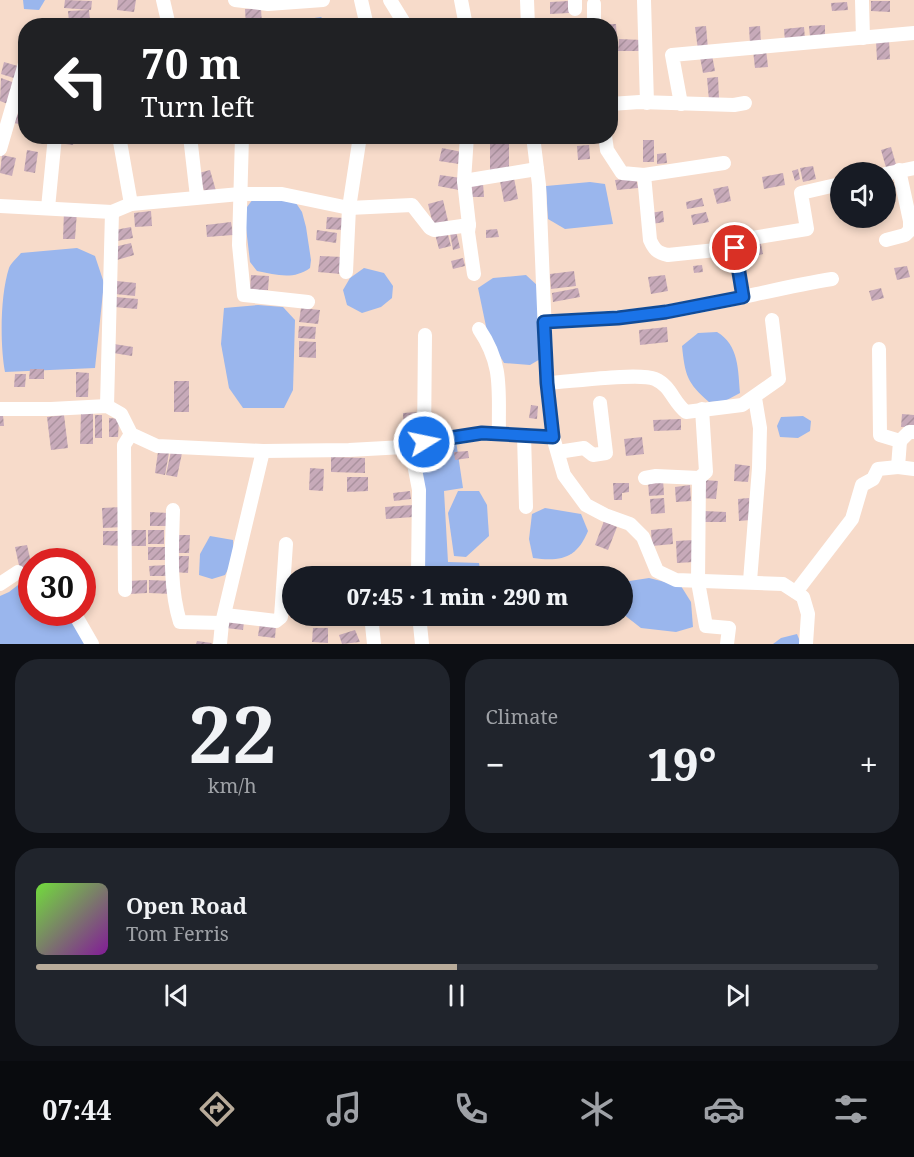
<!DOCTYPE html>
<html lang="en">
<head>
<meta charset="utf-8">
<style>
  body { margin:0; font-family:"Noto Serif",serif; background:#20242c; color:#f1f3f6; height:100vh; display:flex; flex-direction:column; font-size:22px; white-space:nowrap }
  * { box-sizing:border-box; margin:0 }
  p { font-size:20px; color:#9ea1a6 }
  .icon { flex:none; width:33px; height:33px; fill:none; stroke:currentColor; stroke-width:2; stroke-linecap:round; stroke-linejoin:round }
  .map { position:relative; height:644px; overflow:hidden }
  .drawer { display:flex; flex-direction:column; gap:15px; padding:15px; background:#0d0f14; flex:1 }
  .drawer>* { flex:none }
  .hud { position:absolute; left:18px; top:18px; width:600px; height:126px; border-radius:24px; box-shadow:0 3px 9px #0003; background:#202124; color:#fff; overflow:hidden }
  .controls { position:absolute; left:830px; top:162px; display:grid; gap:12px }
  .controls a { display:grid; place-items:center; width:66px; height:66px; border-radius:50%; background:#171b24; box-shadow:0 3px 9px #0003; font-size:30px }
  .speed { position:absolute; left:18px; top:548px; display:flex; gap:12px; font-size:30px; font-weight:700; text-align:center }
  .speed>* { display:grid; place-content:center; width:78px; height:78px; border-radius:50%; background:#171b24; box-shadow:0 3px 9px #0003; line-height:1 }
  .speed .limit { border:9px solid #d22; background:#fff; color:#111 }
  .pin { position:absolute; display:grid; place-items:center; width:51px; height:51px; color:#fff; margin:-26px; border:3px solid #fff; border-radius:50%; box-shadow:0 2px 6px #0007 }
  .me { position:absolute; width:66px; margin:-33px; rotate:80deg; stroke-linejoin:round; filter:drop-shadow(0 0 4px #0008) }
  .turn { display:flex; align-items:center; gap:21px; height:126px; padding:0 24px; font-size:27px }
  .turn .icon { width:78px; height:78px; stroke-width:2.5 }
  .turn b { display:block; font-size:42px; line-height:51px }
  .big { font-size:45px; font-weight:800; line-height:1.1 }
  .drawer .widget { flex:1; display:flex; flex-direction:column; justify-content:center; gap:9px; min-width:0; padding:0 21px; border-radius:24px; background:#20242c }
  .drawer .dial { align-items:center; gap:0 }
  .dial b { font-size:78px; line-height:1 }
  .song { display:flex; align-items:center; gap:18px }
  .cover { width:72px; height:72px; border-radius:9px; background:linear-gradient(135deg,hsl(100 70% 55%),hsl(290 70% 35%)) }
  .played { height:6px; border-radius:3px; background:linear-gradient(90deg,#b8ab9a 50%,#363941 50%) }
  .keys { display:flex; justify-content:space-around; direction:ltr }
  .heat { display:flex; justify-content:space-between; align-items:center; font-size:33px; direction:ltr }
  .drawer .tiles { flex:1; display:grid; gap:15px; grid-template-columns:1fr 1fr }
  .widget:last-child { grid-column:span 2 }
  .trip { position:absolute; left:282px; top:566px; width:351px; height:60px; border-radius:30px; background:#171b24; box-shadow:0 3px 9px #0003; font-weight:800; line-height:60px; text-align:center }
  .menu { display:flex; height:96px; justify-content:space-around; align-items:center; background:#090b0e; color:#9ea1a6 }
  .menu .icon { width:42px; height:42px }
  .menu .on { color:#b8ab9a }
  .menu b { font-size:27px; color:#f1f3f6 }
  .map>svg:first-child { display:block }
  .water { fill:#9ab6ed }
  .building { fill:url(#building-hatch) }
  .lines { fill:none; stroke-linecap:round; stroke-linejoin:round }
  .minor { stroke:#fff; stroke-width:14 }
  .route-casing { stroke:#114b97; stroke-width:15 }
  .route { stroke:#1a73e8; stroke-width:10 }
</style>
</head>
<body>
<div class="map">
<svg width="914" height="644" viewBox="0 0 914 644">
  <defs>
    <pattern id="building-hatch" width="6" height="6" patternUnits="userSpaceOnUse" patternTransform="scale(1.5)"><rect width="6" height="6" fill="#c7aab9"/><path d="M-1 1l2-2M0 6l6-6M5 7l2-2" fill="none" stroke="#aa929e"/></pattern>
  </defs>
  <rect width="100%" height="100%" fill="#f7dbca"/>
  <!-- water -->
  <g class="water">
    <path d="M23 0H45L39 10 24 9Z"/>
    <path d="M321 17 329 25H280L281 23Z"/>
    <path d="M590 182 605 184 613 224 565 229 548 219 546 186Z"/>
    <path d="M261 197 296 203 302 212 306 227 311 260 310 268C294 280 276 275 257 271L250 262 245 219 247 207 253 199Z"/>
    <path d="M77 248 95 256 104 283 95 368 5 372C0 345 0 296 9 268 11 263 17 258 21 253Z"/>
    <path d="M364 268 384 273 393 286 392 298 381 307 362 313 347 305 343 290 350 278Z"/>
    <path d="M526 275 538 286 542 358 530 365 504 363 488 336 478 288 493 278Z"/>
    <path d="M258 305 283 307 295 320 293 390 284 408H243L229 388 221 344 224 308Z"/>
    <path d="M717 332C739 345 738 370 740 393L725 401 709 402C687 383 685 375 682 346L698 333Z"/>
    <path d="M803 416 811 421 810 431 798 438 780 437 777 426 781 417Z"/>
    <path d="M456 441 463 488 444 491 448 562 479 563 481 576H423L409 449Z"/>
    <path d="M458 491H479L487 505 489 536 466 557 454 556 448 513Z"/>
    <path d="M545 508 581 514 588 531C577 558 561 562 533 558L529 539 532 514Z"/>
    <path d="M210 536 233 540 234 558 225 575 212 579 199 575 200 554Z"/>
    <path d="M31 575 32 612H67L87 644H0V596L9 592Z"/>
    <path d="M649 578 681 586 691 602 693 627 676 632 641 628 623 614V582Z"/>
    <path d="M797 634 801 644H773L781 638Z"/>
  </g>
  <!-- building -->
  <g class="building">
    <path d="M65 0 92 1 91 10 64 8Z"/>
    <path d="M118 0H136L134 12 117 10Z"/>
    <path d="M569 1V13L550 14V2Z"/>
    <path d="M871 1H890V12L871 11Z"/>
    <path d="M847 2 848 10 832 11 831 3Z"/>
    <path d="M261 8 262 26H246L245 9Z"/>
    <path d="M89 10 90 21 69 22 68 11Z"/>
    <path d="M54 21H64L65 26H55Z"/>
    <path d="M90 22 119 23V26H90Z"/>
    <path d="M610 24H616L617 43H610Z"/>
    <path d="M825 25V36L810 37 809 26Z"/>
    <path d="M706 26 708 49 698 50 695 27Z"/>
    <path d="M760 26 761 43 750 44 749 27Z"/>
    <path d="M804 27 805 39 785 41 784 29Z"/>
    <path d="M619 39 642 40 641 51H618Z"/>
    <path d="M889 40 890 59 877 60 876 41Z"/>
    <path d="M766 49 768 67 755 68 753 50Z"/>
    <path d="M712 55 715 71 703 73 700 57Z"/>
    <path d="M4 62 21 67 17 79 1 74Z"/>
    <path d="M718 77 719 99 709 100 707 78Z"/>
    <path d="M1 78 15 83 8 104 0 101Z"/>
    <path d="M17 100 26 102V113L15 112Z"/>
    <path d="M15 114 26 116V125L13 123Z"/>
    <path d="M59 136H75L73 145 58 143Z"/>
    <path d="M98 136H113L114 140 99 143Z"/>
    <path d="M157 136H182V137L158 143Z"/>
    <rect x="643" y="140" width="11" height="22"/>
    <rect x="490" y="144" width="19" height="26"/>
    <path d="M589 145 590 159 578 160 577 146Z"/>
    <path d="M891 147 897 168 887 171 881 150Z"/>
    <path d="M442 148 462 152 459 164 439 161Z"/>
    <path d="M27 150 38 152 35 173 24 171Z"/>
    <path d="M666 153 667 163 657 164V154Z"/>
    <path d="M2 155 16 158 12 176 0 173Z"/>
    <path d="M813 166 816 179 803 182 800 168Z"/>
    <path d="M798 169 800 179 795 181 792 171Z"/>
    <path d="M210 170 216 191 205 194 199 173Z"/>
    <path d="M783 173 785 185 764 189 762 177Z"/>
    <path d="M440 175 461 178 459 190 438 186Z"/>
    <path d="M514 178 518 199 504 202 500 181Z"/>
    <path d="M636 178 638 188 617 190 615 180Z"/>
    <path d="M469 183H483L484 197H469Z"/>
    <path d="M728 186 731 201 717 204 713 189Z"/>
    <path d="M702 198 704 206 687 209 686 202Z"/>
    <path d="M443 200 448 221 433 224 428 204Z"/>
    <path d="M64 211H77L75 239H63Z"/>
    <path d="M151 211 152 226 135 227 134 213Z"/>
    <path d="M663 211 664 222 652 224 650 213Z"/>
    <path d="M706 212 709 222 693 225 691 215Z"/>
    <path d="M327 217 344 218V230L326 229Z"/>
    <path d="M231 222 233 235 207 237 206 225Z"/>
    <path d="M131 227 133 238 117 241 115 230Z"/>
    <path d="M497 229 499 237 486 238V230Z"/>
    <path d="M317 230 337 233 336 243 316 240Z"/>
    <path d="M447 231 451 246 439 249 435 234Z"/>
    <path d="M456 231 460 248 453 250 450 233Z"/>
    <path d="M760 240 763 254 759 255 755 241Z"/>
    <path d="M131 243 134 255 117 260 114 247Z"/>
    <path d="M320 256 343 257 341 274 318 272Z"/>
    <path d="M463 258 465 266 453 269 451 261Z"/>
    <path d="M702 265 703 272 694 273 693 266Z"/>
    <path d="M907 266 910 277 897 280 894 268Z"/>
    <path d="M574 271 576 286 551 289 550 274Z"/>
    <path d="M251 275 269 276 268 290H250Z"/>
    <path d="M665 275 668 291 651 294 648 277Z"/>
    <path d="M117 281 136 283 135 296 115 294Z"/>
    <path d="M578 288 580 297 553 302 552 293Z"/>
    <path d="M881 288 884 298 872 301 869 291Z"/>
    <path d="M115 297 138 299 137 309 114 307Z"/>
    <path d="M301 308 320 310 318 324 299 322Z"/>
    <path d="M299 326 316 327 315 339 298 338Z"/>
    <path d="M667 327 668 342 640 345 639 330Z"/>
    <path d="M299 341 316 342V358L299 357Z"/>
    <path d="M114 344 133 347 132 356 113 353Z"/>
    <path d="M30 369H44V379H29Z"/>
    <path d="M76 372 89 373 88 397H76Z"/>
    <path d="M15 374H26L25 387H14Z"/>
    <rect x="174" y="381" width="15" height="31"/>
    <path d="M531 405 538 406 537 419 529 418Z"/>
    <path d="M418 412 419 437H404L403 413Z"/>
    <path d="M81 413H93V444H80Z"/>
    <path d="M902 414 914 415V427H901Z"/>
    <path d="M0 415H3L4 426H0Z"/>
    <path d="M64 415 68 448 51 450 47 417Z"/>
    <rect x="95" y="415" width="7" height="23"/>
    <path d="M109 418 119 419 118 437H109Z"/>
    <path d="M681 419V430L654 431 653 420Z"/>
    <path d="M642 437 644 454 626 456 624 439Z"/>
    <path d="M171 451 182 453 177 477 166 475Z"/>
    <path d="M468 451 469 458 455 460 454 452Z"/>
    <path d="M158 452 169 453 165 475 155 473Z"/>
    <path d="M331 457 365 458V473L331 472Z"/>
    <path d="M735 464 750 466 748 482 734 481Z"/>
    <path d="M310 468 324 469 323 491 309 490Z"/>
    <path d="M347 477H368V491L347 492Z"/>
    <path d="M663 479 664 495 649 496 648 480Z"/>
    <path d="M704 480 718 481 716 499 702 498Z"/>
    <path d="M613 483H629V492L622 493V500H614Z"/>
    <path d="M690 485 691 501 676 502 675 487Z"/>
    <path d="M410 491 411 499 394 501 393 493Z"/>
    <path d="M664 498 665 513 651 514 650 499Z"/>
    <path d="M749 498 750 520 739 521 738 499Z"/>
    <path d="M412 505 413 517 386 519 385 507Z"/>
    <path d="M122 507 123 527 103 528 102 508Z"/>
    <path d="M704 511 726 512V522H704Z"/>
    <path d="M150 512 168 513V526H150Z"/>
    <path d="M604 521 617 527 608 550 595 545Z"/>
    <path d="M672 528 673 544 652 546 651 530Z"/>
    <rect x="127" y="530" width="19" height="16"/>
    <rect x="148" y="530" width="16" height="14"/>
    <path d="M103 531H122L121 546 103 545Z"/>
    <path d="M176 535H190L189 553H175Z"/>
    <path d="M693 540 694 562 677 563 676 541Z"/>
    <path d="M27 545 32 567 20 570 15 547Z"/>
    <rect x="148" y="547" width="19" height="13"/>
    <path d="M175 556H189L188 573 174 572Z"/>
    <path d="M167 565V576H150L149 566Z"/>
    <path d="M147 580V593L129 594 128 581Z"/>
    <path d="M149 580 172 581V594L149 593Z"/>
    <path d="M435 615H445L446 624 436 625Z"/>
    <path d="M227 619 244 622 243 630 226 628Z"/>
    <path d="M260 623 276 625 275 638 258 636Z"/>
    <path d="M313 628H328V643L312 642Z"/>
    <path d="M355 630 360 642 342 644 339 635Z"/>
    <path d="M197 641 212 643 211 644H196Z"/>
  </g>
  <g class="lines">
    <!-- minor -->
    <g class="minor">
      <path d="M163 0 169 26"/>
      <path d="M235 0 268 4 323 0"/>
      <path d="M361 0 367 26"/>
      <path d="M390 0 406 26"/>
      <path d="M461 0 466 26"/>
      <path d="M527 0 528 26"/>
      <path d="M575 0V9"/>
      <path d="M644 0 647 103"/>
      <path d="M862 0 863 38"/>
      <path d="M594 4V26"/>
      <path d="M610 104 640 102 734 105 745 103"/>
      <path d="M681 104 672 55 914 33"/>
      <path d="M119 136 131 204"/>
      <path d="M190 136 197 197"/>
      <path d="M242 136 239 245 244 295 308 302"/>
      <path d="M467 136 464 181 469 225 468 232 474 274"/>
      <path d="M533 136 539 185 547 383 553 437 564 475 586 505 605 515 630 524 643 537 657 571 676 580 783 584 803 597 808 614 806 644"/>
      <path d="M605 136 607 150 622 173 644 175 724 163"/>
      <path d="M0 149 26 60"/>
      <path d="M885 174 914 168"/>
      <path d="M644 175 650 240C654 249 657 253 668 255L735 248"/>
      <path d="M464 181 537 169"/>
      <path d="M0 206 112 212 131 204 240 194H282L349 208 412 205 430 228 434 230 469 225"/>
      <path d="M48 208 55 136"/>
      <path d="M886 240 905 235 910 230V221L899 170"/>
      <path d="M346 272 349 208 360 136"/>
      <path d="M743 297 734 241 807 229 801 193 840 184"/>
      <path d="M544 322C584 320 624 318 664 312 721 304 776 288 832 279"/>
      <path d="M479 329C504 366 498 391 499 434"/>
      <path d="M879 349 880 435 900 441 898 467 914 469"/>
      <path d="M547 383C568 382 639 372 655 379 671 386 673 402 686 412L742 405 779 379 772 320"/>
      <path d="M107 406 112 212"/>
      <path d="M0 409H51L107 406 121 414 131 434 157 446 263 451 349 450 404 447 482 433 553 437"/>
      <path d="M702 409 706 472 699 478 698 582 706 626 729 628 727 644"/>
      <path d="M524 435 526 507"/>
      <path d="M900 441 909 432H914"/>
      <path d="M424 442 425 335"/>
      <path d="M404 447 414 464 419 490 418 576"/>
      <path d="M558 452 584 448 593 455 606 453 600 403"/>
      <path d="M645 478 656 476 699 478"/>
      <path d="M173 510C172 548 169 586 180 622L222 623"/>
      <path d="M750 581 759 468 760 428 755 398"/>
      <path d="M0 584 18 572"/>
      <path d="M125 590 124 445 131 434"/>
      <path d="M796 592 852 519 862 485 873 479 878 469 898 467"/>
      <path d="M225 615 276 621 281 617 286 544"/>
      <path d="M371 615 374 644"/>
      <path d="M419 615 422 644"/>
      <path d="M77 618 92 644"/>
      <path d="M220 644 222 623 263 451"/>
    </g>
  </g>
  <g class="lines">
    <!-- route casing -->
    <g class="route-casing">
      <path id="route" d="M424 442 482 433 553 437 547 383 544 322 618 318 666 312 743 297 735 248"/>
    </g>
    <!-- route -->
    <use href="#route" class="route"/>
  </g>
</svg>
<div class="controls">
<a><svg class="icon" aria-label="sound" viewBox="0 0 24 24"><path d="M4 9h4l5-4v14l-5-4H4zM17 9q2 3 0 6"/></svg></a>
</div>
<div class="speed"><div class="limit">30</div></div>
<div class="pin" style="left:735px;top:248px;background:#d93025"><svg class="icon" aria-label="arrive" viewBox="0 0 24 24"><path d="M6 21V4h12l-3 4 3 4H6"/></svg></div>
<svg class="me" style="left:424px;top:442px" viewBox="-20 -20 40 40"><circle r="17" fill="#1a73e8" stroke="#fff" stroke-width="3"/><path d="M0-11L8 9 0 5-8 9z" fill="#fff"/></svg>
<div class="trip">07:45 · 1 min · 290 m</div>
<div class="hud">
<div class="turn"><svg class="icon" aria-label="left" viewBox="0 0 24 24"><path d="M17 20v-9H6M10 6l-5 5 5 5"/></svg><div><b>70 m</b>Turn left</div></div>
</div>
</div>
<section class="drawer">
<div class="tiles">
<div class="widget dial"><b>22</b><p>km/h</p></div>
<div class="widget"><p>Climate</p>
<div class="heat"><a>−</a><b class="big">19°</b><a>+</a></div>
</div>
<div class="widget">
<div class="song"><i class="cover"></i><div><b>Open Road</b><p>Tom Ferris</p></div></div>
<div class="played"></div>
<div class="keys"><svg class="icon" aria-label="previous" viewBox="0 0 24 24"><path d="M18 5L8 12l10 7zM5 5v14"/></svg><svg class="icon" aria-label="pause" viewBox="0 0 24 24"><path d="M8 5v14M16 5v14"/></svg><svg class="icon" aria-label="next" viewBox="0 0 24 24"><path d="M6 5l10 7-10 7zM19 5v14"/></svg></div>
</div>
</div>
</section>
<nav class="menu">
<b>07:44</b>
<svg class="icon on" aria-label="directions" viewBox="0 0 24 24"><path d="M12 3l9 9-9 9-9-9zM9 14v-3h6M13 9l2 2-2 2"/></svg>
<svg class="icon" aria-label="music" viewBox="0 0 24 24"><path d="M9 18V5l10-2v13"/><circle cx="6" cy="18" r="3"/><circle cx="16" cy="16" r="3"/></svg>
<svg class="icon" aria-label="phone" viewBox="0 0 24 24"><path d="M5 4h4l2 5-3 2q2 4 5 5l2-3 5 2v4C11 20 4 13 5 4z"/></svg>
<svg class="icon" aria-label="climate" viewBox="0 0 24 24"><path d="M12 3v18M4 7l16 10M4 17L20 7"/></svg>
<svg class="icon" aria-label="car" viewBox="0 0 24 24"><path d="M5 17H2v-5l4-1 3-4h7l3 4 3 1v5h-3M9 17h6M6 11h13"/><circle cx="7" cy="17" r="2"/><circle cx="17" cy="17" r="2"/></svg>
<svg class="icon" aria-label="filters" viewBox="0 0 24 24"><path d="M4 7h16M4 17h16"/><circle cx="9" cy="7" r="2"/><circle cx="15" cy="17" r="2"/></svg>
</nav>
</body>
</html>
